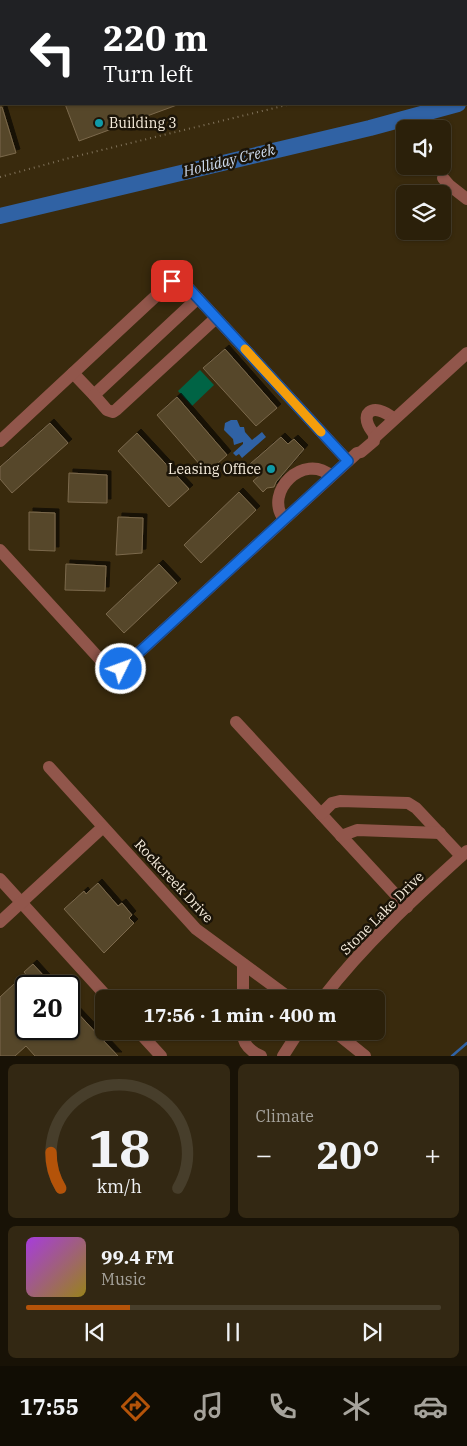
<!DOCTYPE html>
<html lang="en">
<head>
<meta charset="utf-8">
<style>
  body { margin:0; font-family:"IBM Plex Serif",serif; background:#332813; color:#f1f3f6; height:100vh; display:flex; flex-direction:column; font-size:19px; white-space:nowrap }
  * { box-sizing:border-box; margin:0 }
  p { font-size:16px; color:#a6a39c }
  .icon { flex:none; width:28px; height:28px; fill:none; stroke:currentColor; stroke-width:2; stroke-linecap:round; stroke-linejoin:round }
  .map { position:relative; height:1056px; overflow:hidden }
  .panel { display:flex; flex-direction:column; gap:8px; padding:8px; background:#181206; flex:1 }
  .panel>* { flex:none }
  .top-card { position:absolute; left:0px; top:0px; width:468px; height:105px; box-shadow:0 1px 4px #0004,0 0 0 1px #473e2b; background:#202124; color:#fff; overflow:hidden }
  .fabs { position:absolute; left:396px; top:120px; display:grid; gap:10px }
  .fabs a { display:grid; place-items:center; width:55px; height:55px; border-radius:8px; background:#2b200a; box-shadow:0 1px 4px #0004,0 0 0 1px #473e2b; font-size:25px }
  .speed { position:absolute; left:15px; top:975px; display:flex; gap:10px; font-size:25px; font-weight:700; text-align:center }
  .speed>* { display:grid; place-content:center; width:65px; height:65px; border-radius:50%; background:#2b200a; box-shadow:0 1px 4px #0004,0 0 0 1px #473e2b; line-height:1 }
  .speed .limit { border:2px solid #111; border-radius:8px; background:#fff; color:#111 }
  .pin { position:absolute; display:grid; place-items:center; width:42px; height:42px; color:#fff; margin:-21px; border-radius:10px; box-shadow:0 2px 8px #0006 }
  .me { position:absolute; width:55px; margin:-28px; rotate:48deg; stroke-linejoin:round; filter:drop-shadow(0 0 4px #0008) }
  .turn { display:flex; align-items:center; gap:18px; height:105px; padding:0 20px; font-size:22px }
  .turn .icon { width:65px; height:65px; stroke-width:2.5 }
  .turn b { display:block; font-size:35px; line-height:42px }
  .big { font-size:38px; font-weight:700; line-height:1.1 }
  .panel .card { flex:1; display:flex; flex-direction:column; justify-content:center; gap:8px; min-width:0; padding:0 18px; border-radius:8px; background:#332813 }
  .panel .dial { align-items:center; gap:0 }
  .dial svg { height:130px; overflow:visible; fill:none; stroke:#473e2b; stroke-width:7; stroke-linecap:round; text-anchor:middle }
  .dial text { fill:#f1f3f6; stroke:none }
  .song { display:flex; align-items:center; gap:15px }
  .cover { width:60px; height:60px; border-radius:8px; background:linear-gradient(135deg,hsl(280 70% 55%),hsl(50 70% 35%)) }
  .played { height:5px; border-radius:2px; background:linear-gradient(90deg,#b45309 25%,#473e2b 25%) }
  .keys { display:flex; justify-content:space-around; direction:ltr }
  .heat { display:flex; justify-content:space-between; align-items:center; font-size:28px; direction:ltr }
  .panel .tiles { flex:1; display:grid; gap:8px; grid-template-columns:1fr 1fr }
  .card:last-child { grid-column:span 2 }
  .trip { position:absolute; left:95px; top:990px; width:290px; height:50px; border-radius:8px; background:#2b200a; box-shadow:0 1px 4px #0004,0 0 0 1px #473e2b; font-weight:700; line-height:50px; text-align:center }
  .dock { display:flex; height:80px; justify-content:space-around; align-items:center; background:#110d04; color:#a6a39c }
  .dock .icon { width:35px; height:35px }
  .dock .active { color:#b45309 }
  .dock b { font-size:22px; color:#f1f3f6 }
  .map>svg:first-child { display:block }
  .green { fill:#006445 }
  .water { fill:#3062a4 }
  .lines { fill:none; stroke-linecap:round; stroke-linejoin:round }
  .stream { stroke:#3062a4; stroke-width:2.5 }
  .river { stroke:#3062a4; stroke-width:16 }
  .building { fill:#57472a; stroke:#7b694c; filter:url(#shadow) }
  .path { stroke:#81735b; stroke-width:2; stroke-dasharray:1 4; stroke-linecap:butt }
  .minor { stroke:#91564b; stroke-width:12 }
  .route-casing { stroke:#114b97; stroke-width:12 }
  .route { stroke:#1a73e8; stroke-width:9 }
  .slow { stroke:#f59e0b; stroke-width:9 }
  .culture-dot { fill:#0f9aa8; stroke:#1b1408; stroke-width:2 }
  .labels { text-anchor:middle; dominant-baseline:central; stroke-width:5; stroke-linejoin:round; paint-order:stroke }
  .poi-label { font-size:14px; fill:#f8eede; stroke:#1b1408; text-anchor:start }
  .street-label { font-size:14px; fill:#f8eede; stroke:#1b1408 }
  .water-label { font-size:15px; font-style:italic; fill:#cedcef; stroke:#1b1408 }
</style>
</head>
<body>
<div class="map">
<svg width="467" height="1056" viewBox="0 0 467 1056">
  <defs>
    <filter id="shadow"><feDropShadow dx="4" dy="-4" stdDeviation="0" flood-color="#0009"/></filter>
  </defs>
  <rect width="100%" height="100%" fill="#392a0d"/>
  <!-- green -->
  <path class="green" d="M200 370 214 385 192 406 178 391Z"/>
  <!-- water -->
  <path class="water" d="M231 420H237L240 427H244L245 432 252 440 262 432 266 437 242 458 239 454 236 456 233 453 243 444V442L234 445 233 439 224 430 225 423Z"/>
  <g class="lines">
    <!-- stream -->
    <path class="stream" d="M452 1056 467 1043"/>
    <!-- river -->
    <path class="river" d="M0 216 370 128 458 104"/>
  </g>
  <!-- building -->
  <g class="building">
    <path d="M65 104H177V105L79 141Z"/>
    <path d="M0 107H2L16 153 0 157Z"/>
    <path d="M225 349 277 408 256 426 203 368Z"/>
    <path d="M177 397 227 455 207 473 157 415Z"/>
    <path d="M50 423 68 443 12 493 0 479V467Z"/>
    <path d="M137 433 189 489 169 507 118 451Z"/>
    <path d="M281 437 288 444 294 439 304 449 276 482 274 487 267 488 263 492 253 481 260 475 250 464Z"/>
    <path d="M69 473 107 475V503L68 502Z"/>
    <path d="M239 492 256 510 201 563 184 545Z"/>
    <path d="M29 512 55 513V551L29 550Z"/>
    <path d="M118 517 143 518 142 553 116 555Z"/>
    <path d="M66 564 106 566 105 591 65 590Z"/>
    <path d="M159 564 177 583 124 633 106 614Z"/>
    <path d="M98 883 118 906 122 903 132 915 129 918 134 923 104 953 64 909 84 891 86 894Z"/>
    <path d="M33 964 53 986H26V1029H69V1004L118 1056H35L26 1046 15 1056H0V997L14 984 16 987 28 977 24 972Z"/>
  </g>
  <g class="lines">
    <!-- path -->
    <g class="path">
      <path d="M466 61H467"/>
      <path d="M0 177 73 157 291 104"/>
    </g>
    <!-- minor -->
    <g class="minor">
      <path d="M83 0 84 1"/>
      <path d="M279 0 284 1"/>
      <path d="M442 0 443 1"/>
      <path d="M64 1 66 0"/>
      <path d="M206 1V0"/>
      <path d="M351 1 355 0"/>
      <path d="M466 25 467 26"/>
      <path d="M466 36 467 37"/>
      <path d="M443 178 449 185 467 199"/>
      <path d="M73 373 94 395 198 298"/>
      <path d="M94 395 107 410 113 412 116 410 216 318"/>
      <path d="M376 436C355 414 373 400 394 419"/>
      <path d="M0 441 172 281 178 279 183 282 348 461"/>
      <path d="M284 519C263 492 304 452 331 476"/>
      <path d="M0 550 107 667 114 670 121 669 357 453 361 452 374 441V438L467 353"/>
      <path d="M236 722 407 907"/>
      <path d="M49 767 196 929 291 999"/>
      <path d="M321 814 332 803 340 801 408 803 416 808 461 856"/>
      <path d="M341 836 357 830 440 833"/>
      <path d="M0 879 109 999"/>
      <path d="M0 922 103 827"/>
      <path d="M243 999V964"/>
      <path d="M322 999C364 944 416 897 467 851"/>
      <path d="M138 1031 161 1056"/>
      <path d="M243 1031C242 1044 250 1051 261 1056"/>
      <path d="M334 1031 365 1056"/>
      <path d="M283 1056 299 1031"/>
    </g>
  </g>
  <g class="lines">
    <!-- route casing -->
    <g class="route-casing">
      <path id="route" d="M121 669 348 461 183 282 178 279 172 281"/>
    </g>
    <!-- route -->
    <use href="#route" class="route"/>
    <!-- slow -->
    <path class="slow" d="M245 349 321 432"/>
  </g>
  <!-- markers -->
  <g class="culture-dot">
    <circle cx="99" cy="123" r="5"/>
    <circle cx="271" cy="469" r="5"/>
  </g>
  <g class="labels">
    <!-- poi labels -->
    <g class="poi-label">
      <text x="109" y="123">Building 3</text>
      <text x="261" y="469" text-anchor="end">Leasing Office</text>
    </g>
    <!-- street labels -->
    <g class="street-label">
      <text transform="translate(174 881) rotate(47)">Rockcreek Drive</text>
      <text transform="translate(382 913) rotate(-45)">Stone Lake Drive</text>
    </g>
    <!-- water labels -->
    <g class="water-label">
      <text transform="translate(229 160) rotate(-14)">Holliday Creek</text>
    </g>
  </g>
</svg>
<div class="fabs">
<a><svg class="icon" aria-label="sound" viewBox="0 0 24 24"><path d="M4 9h4l5-4v14l-5-4H4zM17 9q2 3 0 6"/></svg></a>
<a><svg class="icon" aria-label="layers" viewBox="0 0 24 24"><path d="M12 4l9 5-9 5-9-5zM3 14l9 5 9-5"/></svg></a>
</div>
<div class="speed"><div class="limit">20</div></div>
<div class="pin" style="left:172px;top:281px;background:#d93025"><svg class="icon" aria-label="arrive" viewBox="0 0 24 24"><path d="M6 21V4h12l-3 4 3 4H6"/></svg></div>
<svg class="me" style="left:121px;top:669px" viewBox="-20 -20 40 40"><circle r="17" fill="#1a73e8" stroke="#fff" stroke-width="3"/><path d="M0-11L8 9 0 5-8 9z" fill="#fff"/></svg>
<div class="trip">17:56 · 1 min · 400 m</div>
<div class="top-card">
<div class="turn"><svg class="icon" aria-label="left" viewBox="0 0 24 24"><path d="M17 20v-9H6M10 6l-5 5 5 5"/></svg><div><b>220 m</b>Turn left</div></div>
</div>
</div>
<section class="panel">
<div class="tiles">
<div class="card dial"><svg viewBox="0 0 100 80">
<path d="M14 69A42 42 0 1 1 86 69"/>
<path d="M14 69A42 42 0 0 1 8 47" stroke="#b45309"/>
<text x="50" y="56" font-size="32" font-weight="700">18</text>
<text x="50" y="72" font-size="11">km/h</text>
</svg></div>
<div class="card"><p>Climate</p>
<div class="heat"><a>−</a><b class="big">20°</b><a>+</a></div>
</div>
<div class="card">
<div class="song"><i class="cover"></i><div><b>99.4 FM</b><p>Music</p></div></div>
<div class="played"></div>
<div class="keys"><svg class="icon" aria-label="previous" viewBox="0 0 24 24"><path d="M18 5L8 12l10 7zM5 5v14"/></svg><svg class="icon" aria-label="pause" viewBox="0 0 24 24"><path d="M8 5v14M16 5v14"/></svg><svg class="icon" aria-label="next" viewBox="0 0 24 24"><path d="M6 5l10 7-10 7zM19 5v14"/></svg></div>
</div>
</div>
</section>
<nav class="dock">
<b>17:55</b>
<svg class="icon active" aria-label="directions" viewBox="0 0 24 24"><path d="M12 3l9 9-9 9-9-9zM9 14v-3h6M13 9l2 2-2 2"/></svg>
<svg class="icon" aria-label="music" viewBox="0 0 24 24"><path d="M9 18V5l10-2v13"/><circle cx="6" cy="18" r="3"/><circle cx="16" cy="16" r="3"/></svg>
<svg class="icon" aria-label="phone" viewBox="0 0 24 24"><path d="M5 4h4l2 5-3 2q2 4 5 5l2-3 5 2v4C11 20 4 13 5 4z"/></svg>
<svg class="icon" aria-label="climate" viewBox="0 0 24 24"><path d="M12 3v18M4 7l16 10M4 17L20 7"/></svg>
<svg class="icon" aria-label="car" viewBox="0 0 24 24"><path d="M5 17H2v-5l4-1 3-4h7l3 4 3 1v5h-3M9 17h6M6 11h13"/><circle cx="7" cy="17" r="2"/><circle cx="17" cy="17" r="2"/></svg>
</nav>
</body>
</html>
